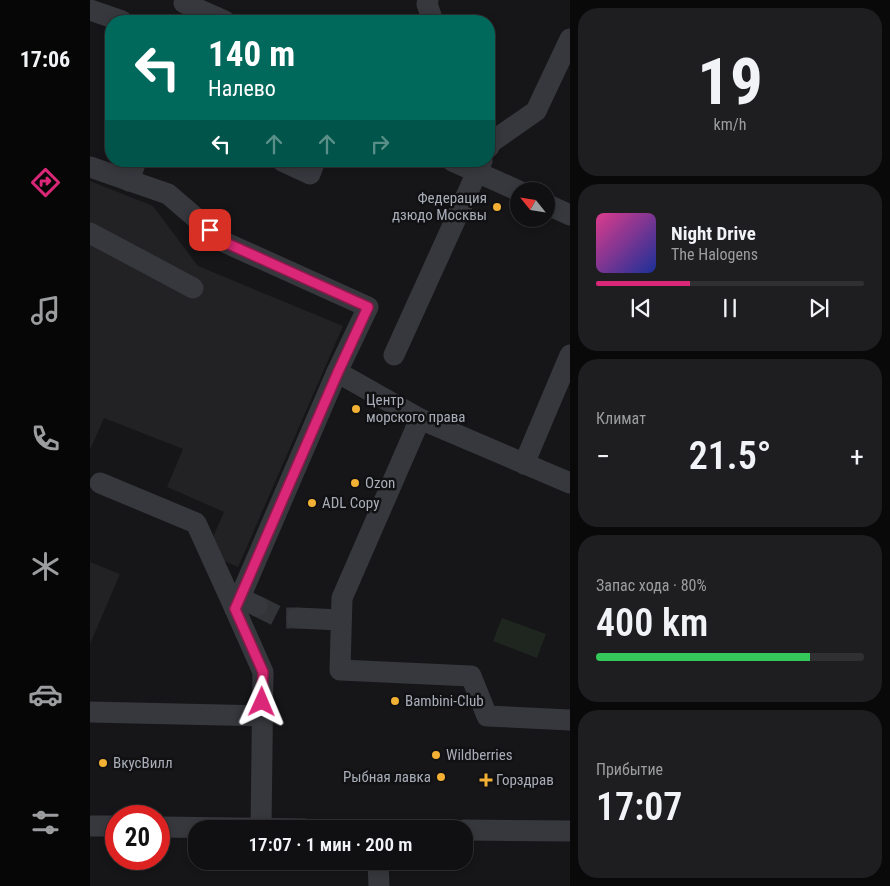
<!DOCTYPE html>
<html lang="ru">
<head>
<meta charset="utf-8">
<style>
  body { margin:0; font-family:"Roboto Condensed",sans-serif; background:#1e1e20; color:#f1f3f6; height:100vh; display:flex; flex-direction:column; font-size:19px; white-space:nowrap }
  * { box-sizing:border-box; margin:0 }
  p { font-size:16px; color:#9c9d9f }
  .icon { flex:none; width:28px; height:28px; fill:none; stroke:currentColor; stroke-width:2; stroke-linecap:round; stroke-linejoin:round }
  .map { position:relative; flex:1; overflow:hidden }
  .details { display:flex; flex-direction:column; gap:8px; padding:8px; background:#09090a; width:320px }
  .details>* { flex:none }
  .guide { position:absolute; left:15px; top:15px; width:390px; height:152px; border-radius:20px; box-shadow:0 2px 8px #0003,0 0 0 1px #303032; background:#00695c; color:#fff; overflow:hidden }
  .needle { width:32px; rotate:300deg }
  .controls { position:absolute; left:420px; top:182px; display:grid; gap:10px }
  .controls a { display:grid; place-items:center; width:45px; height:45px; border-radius:50%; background:#101012; box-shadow:0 2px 8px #0003,0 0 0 1px #303032; font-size:25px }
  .speed { position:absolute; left:15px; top:805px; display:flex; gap:10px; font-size:25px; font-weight:700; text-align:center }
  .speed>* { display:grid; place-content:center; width:65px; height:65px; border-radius:50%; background:#101012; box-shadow:0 2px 8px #0003,0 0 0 1px #303032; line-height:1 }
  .speed .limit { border:8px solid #d22; background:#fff; color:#111 }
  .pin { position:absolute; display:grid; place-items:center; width:42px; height:42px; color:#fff; margin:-21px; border-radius:10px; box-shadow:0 2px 8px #0006 }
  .me { position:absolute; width:55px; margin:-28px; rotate:1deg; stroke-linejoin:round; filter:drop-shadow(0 0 4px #0008) }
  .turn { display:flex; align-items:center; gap:18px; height:105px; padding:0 20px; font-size:22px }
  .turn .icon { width:65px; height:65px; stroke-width:2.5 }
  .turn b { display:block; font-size:35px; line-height:42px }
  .lanes { display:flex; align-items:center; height:48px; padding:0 20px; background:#0003; justify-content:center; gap:25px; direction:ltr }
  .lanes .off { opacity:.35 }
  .big { font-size:38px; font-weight:600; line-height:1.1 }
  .details .widget { flex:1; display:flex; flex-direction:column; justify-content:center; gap:8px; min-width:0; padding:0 18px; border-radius:20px; background:#1e1e20 }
  .details .dial { align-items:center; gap:0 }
  .dial b { font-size:65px; line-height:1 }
  .song { display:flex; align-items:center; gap:15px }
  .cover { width:60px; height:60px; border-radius:8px; background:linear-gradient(135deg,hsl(330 70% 55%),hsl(230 70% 35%)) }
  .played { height:5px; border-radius:2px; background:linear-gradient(90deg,#db2777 35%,#303032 35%) }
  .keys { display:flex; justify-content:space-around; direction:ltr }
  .heat { display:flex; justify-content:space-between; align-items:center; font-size:28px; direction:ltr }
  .charge { height:8px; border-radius:4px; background:linear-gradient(90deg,#34c759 80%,#303032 0) }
  .trip { position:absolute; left:98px; top:820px; width:285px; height:50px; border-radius:20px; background:#101012; box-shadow:0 2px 8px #0003,0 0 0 1px #303032; font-weight:600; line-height:50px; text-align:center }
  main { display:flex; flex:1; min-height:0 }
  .menu { display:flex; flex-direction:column; width:90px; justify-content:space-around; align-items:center; background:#060607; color:#9c9d9f }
  .menu .icon { width:35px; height:35px }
  .menu .active { color:#db2777 }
  .menu b { font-size:22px; color:#f1f3f6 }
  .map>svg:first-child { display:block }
  .built { fill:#222225 }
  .green { fill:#1e261f }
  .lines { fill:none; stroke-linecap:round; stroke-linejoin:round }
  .minor-tunnel { stroke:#333438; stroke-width:21; stroke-dasharray:21 11; stroke-linecap:butt }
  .minor { stroke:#37383d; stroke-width:21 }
  .route-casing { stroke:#8e194d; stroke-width:12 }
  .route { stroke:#db2777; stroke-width:9 }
  .poi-dot { fill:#f2b134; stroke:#111113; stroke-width:2 }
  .labels { text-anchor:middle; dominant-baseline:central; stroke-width:5; stroke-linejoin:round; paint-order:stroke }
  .poi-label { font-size:15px; fill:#a8adb8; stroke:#111113; text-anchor:start }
</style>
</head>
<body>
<main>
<nav class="menu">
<b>17:06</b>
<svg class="icon active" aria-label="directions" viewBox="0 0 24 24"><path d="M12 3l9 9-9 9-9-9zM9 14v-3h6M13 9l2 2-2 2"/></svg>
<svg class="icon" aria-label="music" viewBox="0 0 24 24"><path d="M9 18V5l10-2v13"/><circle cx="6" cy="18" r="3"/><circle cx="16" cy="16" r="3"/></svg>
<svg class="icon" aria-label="phone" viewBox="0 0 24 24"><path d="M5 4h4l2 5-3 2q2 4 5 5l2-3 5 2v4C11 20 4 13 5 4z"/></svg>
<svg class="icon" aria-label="climate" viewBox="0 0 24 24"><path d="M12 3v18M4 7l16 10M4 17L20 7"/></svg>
<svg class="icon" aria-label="car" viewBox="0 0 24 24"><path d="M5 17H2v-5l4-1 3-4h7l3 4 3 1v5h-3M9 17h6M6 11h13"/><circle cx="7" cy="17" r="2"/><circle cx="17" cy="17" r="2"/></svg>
<svg class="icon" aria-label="filters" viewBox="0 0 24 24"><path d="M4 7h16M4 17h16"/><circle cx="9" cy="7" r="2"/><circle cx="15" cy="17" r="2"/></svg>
</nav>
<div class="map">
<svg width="480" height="886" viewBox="0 0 480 886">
  <rect width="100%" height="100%" fill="#161618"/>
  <!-- built -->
  <g class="built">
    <path d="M0 181 63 206 108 266 253 326 148 567 116 553 134 512 77 487 93 449 14 418 0 450Z"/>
    <path d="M0 562 30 574 0 644Z"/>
  </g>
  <!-- green -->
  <path class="green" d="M412 618 456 634 447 658 403 641Z"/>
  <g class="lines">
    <!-- minor-tunnel -->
    <path class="minor-tunnel" d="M167 606 191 618H207"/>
    <!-- minor -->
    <g class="minor">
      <path d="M338 0 337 4 343 21"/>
      <path d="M94 3 135 21"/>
      <path d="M0 10 32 21"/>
      <path d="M399 147 400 143 446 111 480 39"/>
      <path d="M192 161 220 174 225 161"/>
      <path d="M362 161 429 191"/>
      <path d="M0 167 78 194 134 242 278 307 247 372 145 609 173 672 171 828"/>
      <path d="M39 181 46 161"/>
      <path d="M456 204 480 215"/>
      <path d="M0 233 103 288"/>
      <path d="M304 355 392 161"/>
      <path d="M247 372 330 419"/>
      <path d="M434 464 480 355"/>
      <path d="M10 483 106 523 145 609"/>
      <path d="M480 483 330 419 252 598 250 670 381 676 397 716 480 720"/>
      <path d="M149 598 167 606"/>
      <path d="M207 618 251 620"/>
      <path d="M0 712 172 716"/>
      <path d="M0 826H26"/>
      <path d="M69 827 215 829"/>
      <path d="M374 830 480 831"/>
      <path d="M288 861 289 886"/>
    </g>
  </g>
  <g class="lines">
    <!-- route casing -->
    <g class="route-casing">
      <path id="route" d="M120 230 134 242 278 307 248 372 145 609 173 672 172 702"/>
    </g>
    <!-- route -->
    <use href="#route" class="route"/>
  </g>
  <!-- markers -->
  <g class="poi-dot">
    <circle cx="407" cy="207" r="5"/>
    <circle cx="266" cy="409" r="5"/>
    <circle cx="265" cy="483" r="5"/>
    <circle cx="222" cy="503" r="5"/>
    <circle cx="305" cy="701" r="5"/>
    <circle cx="346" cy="755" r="5"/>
    <circle cx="13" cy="763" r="5"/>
    <circle cx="351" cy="777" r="5"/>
    <path d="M393.5 772.5h5v5h5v5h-5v5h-5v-5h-5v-5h5z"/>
  </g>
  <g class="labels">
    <!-- poi labels -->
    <g class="poi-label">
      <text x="397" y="198" text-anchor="end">Федерация<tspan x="397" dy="17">дзюдо Москвы</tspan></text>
      <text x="276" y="400">Центр<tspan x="276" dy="17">морского права</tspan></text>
      <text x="275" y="483">Ozon</text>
      <text x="232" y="503">ADL Copy</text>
      <text x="315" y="701">Bambini-Club</text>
      <text x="356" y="755">Wildberries</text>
      <text x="23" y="763">ВкусВилл</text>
      <text x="341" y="777" text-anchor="end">Рыбная лавка</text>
      <text x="406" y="780">Горздрав</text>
    </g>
  </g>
</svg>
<div class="controls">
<a><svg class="needle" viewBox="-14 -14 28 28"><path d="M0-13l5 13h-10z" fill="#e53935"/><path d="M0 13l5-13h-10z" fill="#9c9d9f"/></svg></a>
</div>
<div class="speed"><div class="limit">20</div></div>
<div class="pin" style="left:120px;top:230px;background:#d93025"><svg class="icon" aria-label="arrive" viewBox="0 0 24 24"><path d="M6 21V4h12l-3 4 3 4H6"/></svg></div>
<svg class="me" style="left:172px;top:702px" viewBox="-20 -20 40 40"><path d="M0-17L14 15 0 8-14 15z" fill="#db2777" stroke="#fff" stroke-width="4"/></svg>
<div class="trip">17:07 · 1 мин · 200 m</div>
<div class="guide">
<div class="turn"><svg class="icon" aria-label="left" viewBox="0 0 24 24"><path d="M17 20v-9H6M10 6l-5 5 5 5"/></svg><div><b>140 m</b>Налево</div></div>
<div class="lanes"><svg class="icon" aria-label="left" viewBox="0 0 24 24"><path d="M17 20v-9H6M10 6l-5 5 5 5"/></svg><svg class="icon off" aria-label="ahead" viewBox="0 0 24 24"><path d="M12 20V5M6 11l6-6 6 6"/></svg><svg class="icon off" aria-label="ahead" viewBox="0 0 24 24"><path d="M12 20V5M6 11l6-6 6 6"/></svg><svg class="icon off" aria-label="right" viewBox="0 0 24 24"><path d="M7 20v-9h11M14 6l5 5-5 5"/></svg></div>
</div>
</div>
<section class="details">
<div class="widget dial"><b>19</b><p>km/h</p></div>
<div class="widget">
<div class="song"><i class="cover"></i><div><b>Night Drive</b><p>The Halogens</p></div></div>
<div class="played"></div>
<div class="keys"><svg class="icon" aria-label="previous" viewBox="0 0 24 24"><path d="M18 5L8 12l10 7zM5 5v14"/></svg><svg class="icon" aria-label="pause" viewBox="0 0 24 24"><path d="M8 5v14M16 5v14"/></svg><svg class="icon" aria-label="next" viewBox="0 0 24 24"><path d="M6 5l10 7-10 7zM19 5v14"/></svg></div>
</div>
<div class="widget"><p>Климат</p>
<div class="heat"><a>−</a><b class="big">21.5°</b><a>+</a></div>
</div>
<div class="widget"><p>Запас хода · 80%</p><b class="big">400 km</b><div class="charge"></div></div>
<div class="widget"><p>Прибытие</p><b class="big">17:07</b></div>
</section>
</main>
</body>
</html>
